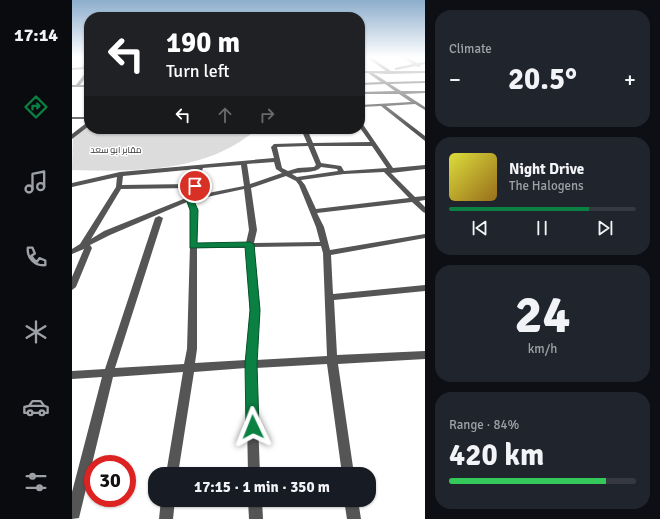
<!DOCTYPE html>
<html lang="en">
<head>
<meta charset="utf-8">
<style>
  body { margin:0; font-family:Signika,Cairo,sans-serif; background:#20242c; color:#f1f3f6; height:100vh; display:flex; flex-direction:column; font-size:15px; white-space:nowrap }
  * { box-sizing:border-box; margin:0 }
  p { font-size:13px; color:#9ea1a6 }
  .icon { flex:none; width:22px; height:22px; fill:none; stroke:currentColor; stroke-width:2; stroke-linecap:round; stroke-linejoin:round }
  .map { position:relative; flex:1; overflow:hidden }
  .panel { display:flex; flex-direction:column; gap:10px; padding:10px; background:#0d0f14; width:235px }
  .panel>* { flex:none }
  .banner { position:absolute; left:12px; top:12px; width:281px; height:122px; border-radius:16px; box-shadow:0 1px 3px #0004; background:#202124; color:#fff; overflow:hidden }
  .speed { position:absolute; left:12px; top:455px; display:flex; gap:8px; font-size:20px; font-weight:700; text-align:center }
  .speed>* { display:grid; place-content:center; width:52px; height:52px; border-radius:50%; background:#171b24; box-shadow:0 1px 3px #0004; line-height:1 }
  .speed .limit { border:6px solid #d22; background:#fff; color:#111 }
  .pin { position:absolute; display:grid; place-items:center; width:34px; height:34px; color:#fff; margin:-17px; border:2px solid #fff; border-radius:50%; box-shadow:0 1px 4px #0007 }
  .me { position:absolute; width:44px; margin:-22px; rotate:358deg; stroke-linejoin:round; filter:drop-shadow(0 0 3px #0008) }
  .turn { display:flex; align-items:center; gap:14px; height:84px; padding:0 16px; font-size:18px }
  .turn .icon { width:52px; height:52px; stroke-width:2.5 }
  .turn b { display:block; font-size:28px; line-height:34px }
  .lanes { display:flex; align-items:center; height:38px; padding:0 16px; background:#0003; justify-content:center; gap:20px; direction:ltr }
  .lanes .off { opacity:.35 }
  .big { font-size:30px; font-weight:700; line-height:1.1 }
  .panel .tile { flex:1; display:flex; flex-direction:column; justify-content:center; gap:6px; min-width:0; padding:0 14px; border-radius:16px; background:#20242c }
  .panel .dial { align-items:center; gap:0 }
  .dial b { font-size:52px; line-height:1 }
  .song { display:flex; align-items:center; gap:12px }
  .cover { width:48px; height:48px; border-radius:6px; background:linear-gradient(135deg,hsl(60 70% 55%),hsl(40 70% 35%)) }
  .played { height:4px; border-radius:2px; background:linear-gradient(90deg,#0b8043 75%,#363941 75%) }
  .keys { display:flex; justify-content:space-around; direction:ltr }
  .heat { display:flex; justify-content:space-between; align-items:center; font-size:22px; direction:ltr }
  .charge { height:6px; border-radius:3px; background:linear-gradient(90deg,#34c759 84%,#363941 0) }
  .trip { position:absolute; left:76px; top:467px; width:228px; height:40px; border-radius:16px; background:#171b24; box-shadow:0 1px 3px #0004; font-weight:700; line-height:40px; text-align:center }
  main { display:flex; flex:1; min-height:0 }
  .tab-bar { display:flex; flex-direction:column; width:72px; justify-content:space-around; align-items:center; background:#090b0e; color:#9ea1a6 }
  .tab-bar .icon { width:28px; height:28px }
  .tab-bar .current { color:#0b8043 }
  .tab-bar b { font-size:18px; color:#f1f3f6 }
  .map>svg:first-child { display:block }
  .green { fill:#dcdcdc }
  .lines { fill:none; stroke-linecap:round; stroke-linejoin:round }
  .minor { fill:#555; fill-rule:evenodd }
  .route { fill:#0b8043; stroke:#07532c }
  .labels { text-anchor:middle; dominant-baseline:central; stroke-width:3; stroke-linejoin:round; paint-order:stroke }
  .far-park-label { font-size:9px; fill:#333; stroke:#fff }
</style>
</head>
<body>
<main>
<nav class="tab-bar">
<b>17:14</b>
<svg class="icon current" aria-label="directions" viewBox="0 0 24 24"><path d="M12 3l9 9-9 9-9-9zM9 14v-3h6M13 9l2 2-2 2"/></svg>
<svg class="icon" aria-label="music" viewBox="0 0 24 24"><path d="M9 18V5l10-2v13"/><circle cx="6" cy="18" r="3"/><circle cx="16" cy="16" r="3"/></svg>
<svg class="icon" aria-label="phone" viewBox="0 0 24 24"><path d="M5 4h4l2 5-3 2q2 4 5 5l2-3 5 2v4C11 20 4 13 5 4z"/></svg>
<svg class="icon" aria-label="climate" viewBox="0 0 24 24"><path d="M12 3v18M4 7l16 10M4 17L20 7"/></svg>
<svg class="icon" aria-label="car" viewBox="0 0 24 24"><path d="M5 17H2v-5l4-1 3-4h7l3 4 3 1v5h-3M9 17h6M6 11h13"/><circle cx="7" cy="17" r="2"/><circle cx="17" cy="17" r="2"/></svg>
<svg class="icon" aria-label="filters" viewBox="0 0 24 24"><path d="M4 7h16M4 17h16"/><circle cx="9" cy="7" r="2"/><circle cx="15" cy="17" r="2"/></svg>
</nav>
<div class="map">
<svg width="353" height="519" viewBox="0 0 353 519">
  <rect width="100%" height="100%" fill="#fff"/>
  <!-- green -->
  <path class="green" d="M17 124V129H185C135 173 63 172 0 170L1 135Z"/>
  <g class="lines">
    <!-- minor -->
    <g class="minor">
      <path d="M294 57H299L319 71H353V73L315 74 301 73 315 82 353 81V83L318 84 329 91H353V93L333 94 353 107V110L343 104 314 106 353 136V141L309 106 288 107V105L339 102 327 94H288V92L323 91 313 84 288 85V83L309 82 296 73H288V71H314Z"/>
      <path d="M329 57H334L345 63 353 62V64L348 65 349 66 347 67 344 66 323 70V68L341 64Z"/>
      <path d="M16 58H17V62L14 67H17V73L8 85H17V87H0V85H4L16 69 0 70V68L10 67Z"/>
      <rect x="0" y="117" width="17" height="2"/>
      <path d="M17 121V126L0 139V134Z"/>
      <path d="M288 122 290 123 321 168 353 165V169L319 173 343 197 353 196V200L347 201 353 207V213L351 212 340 202 245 213 252 227 258 250 353 234V238L259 255 261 294 353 285V291L262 300 265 355 353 351V359L266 364 282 474H270L255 364 184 368 188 474H176L174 368 122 372 106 474H94L111 372 41 377 7 518 0 519V492L30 377 0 379V371L33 369 83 218 87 216 91 218 43 368 112 364 115 349 119 211 115 202 38 235 18 245 20 248 4 287 0 290V277L12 249 0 254V249L8 244 44 187 45 177 0 187V183L48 172 202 158 199 147 202 144 235 143 229 129H235L241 143 298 142 288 128ZM236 146 244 165 242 167 226 168 216 171 210 168 205 147ZM242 146H300L315 168 272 171 269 166 249 163ZM202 162 204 169 210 173 178 184 175 164ZM169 165 172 186 121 196 126 186 125 185 131 168ZM249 167 265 169 266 171 225 177 220 174C228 171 243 174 249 167ZM125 169 119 184 50 185 51 176ZM312 172 337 198 244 209 233 185 229 180 272 174ZM214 176 224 181 227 185 244 227 248 242 182 243 185 230 179 188ZM118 188 114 198 32 231 19 239 49 189ZM172 189 177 230 174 243 125 244V211L121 200ZM249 246 251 253 255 356 184 360 188 310 182 247ZM125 248H174L178 310 174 360 123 363 125 349Z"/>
      <path d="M89 500H103L101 519H87Z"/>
      <path d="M176 500H190L191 519H177Z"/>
      <path d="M272 500H286L289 519H275Z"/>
    </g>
  </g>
  <!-- sky -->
  <linearGradient id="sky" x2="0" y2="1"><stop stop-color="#8cadcc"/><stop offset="0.44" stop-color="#fff"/><stop offset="1" stop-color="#fff" stop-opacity="0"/></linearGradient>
  <rect width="353" height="130" fill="url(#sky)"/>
  <!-- route -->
  <path class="route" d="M123 183 126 186 121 199 126 210 125 243 178 242 182 244 188 310 185 364 187 427 185 431 181 433 176 431 174 427 173 364 178 310 173 247 118 248V210L114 199 119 186Z"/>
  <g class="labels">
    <!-- far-park labels -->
    <g class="far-park-label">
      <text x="44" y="150">مقابر ابو سعد</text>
    </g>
  </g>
</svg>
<div class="speed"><div class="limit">30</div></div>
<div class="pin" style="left:123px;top:186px;background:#d93025"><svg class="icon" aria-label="arrive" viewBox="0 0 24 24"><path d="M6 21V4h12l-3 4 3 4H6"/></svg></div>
<svg class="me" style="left:181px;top:427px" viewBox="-20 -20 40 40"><path d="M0-17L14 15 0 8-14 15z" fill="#0b8043" stroke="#fff" stroke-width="4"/></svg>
<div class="trip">17:15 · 1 min · 350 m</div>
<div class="banner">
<div class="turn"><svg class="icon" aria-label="left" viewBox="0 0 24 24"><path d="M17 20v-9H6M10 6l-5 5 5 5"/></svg><div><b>190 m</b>Turn left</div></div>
<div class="lanes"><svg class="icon" aria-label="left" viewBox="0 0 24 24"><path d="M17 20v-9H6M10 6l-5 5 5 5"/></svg><svg class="icon off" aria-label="ahead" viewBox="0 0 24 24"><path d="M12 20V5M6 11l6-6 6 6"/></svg><svg class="icon off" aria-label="right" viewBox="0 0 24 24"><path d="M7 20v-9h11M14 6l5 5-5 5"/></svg></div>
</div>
</div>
<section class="panel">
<div class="tile"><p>Climate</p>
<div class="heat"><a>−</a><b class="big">20.5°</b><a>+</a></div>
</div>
<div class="tile">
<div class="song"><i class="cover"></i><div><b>Night Drive</b><p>The Halogens</p></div></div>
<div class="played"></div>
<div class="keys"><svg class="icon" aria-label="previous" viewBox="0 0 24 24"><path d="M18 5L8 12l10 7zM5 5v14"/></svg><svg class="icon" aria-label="pause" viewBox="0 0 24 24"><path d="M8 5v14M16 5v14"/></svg><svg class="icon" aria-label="next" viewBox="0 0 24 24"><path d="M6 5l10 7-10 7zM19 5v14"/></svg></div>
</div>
<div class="tile dial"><b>24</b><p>km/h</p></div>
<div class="tile"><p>Range · 84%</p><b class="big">420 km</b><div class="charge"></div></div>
</section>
</main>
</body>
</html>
